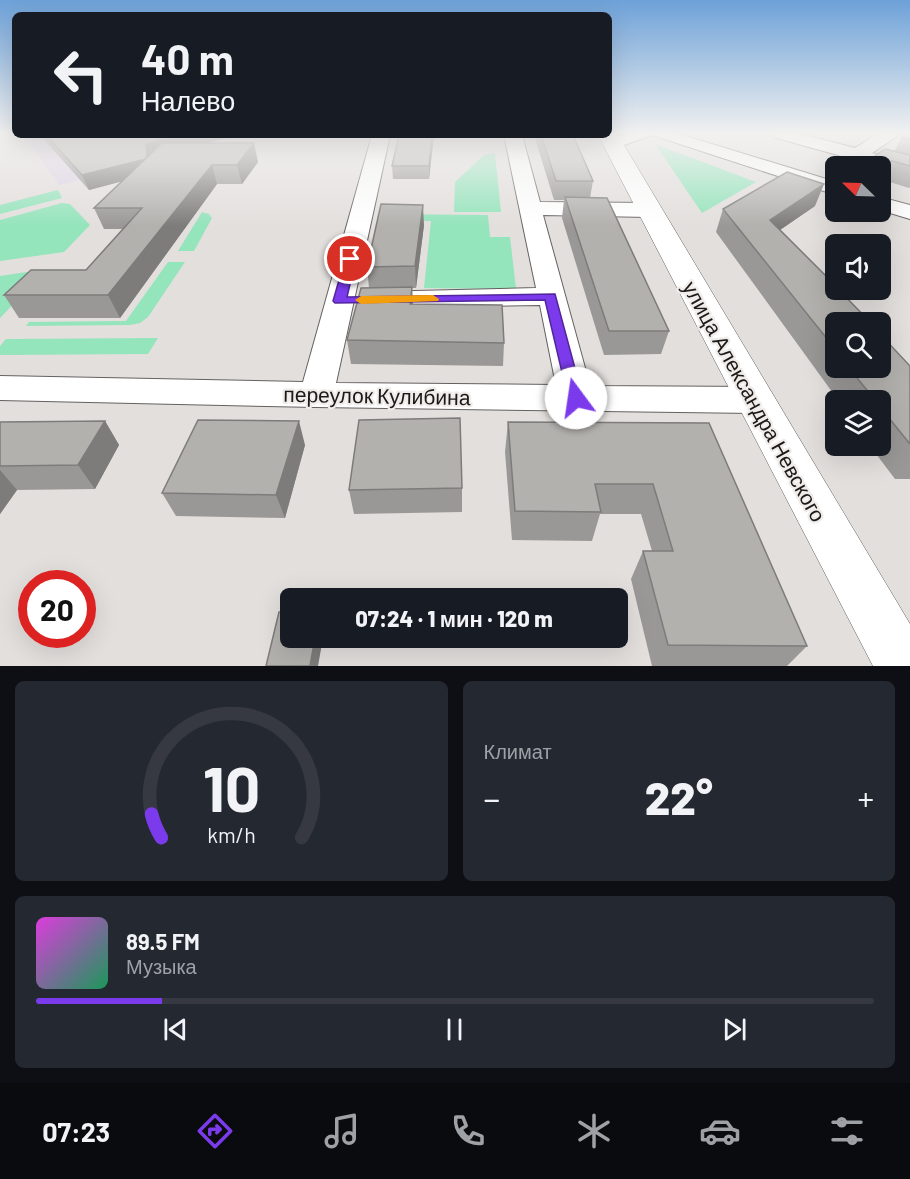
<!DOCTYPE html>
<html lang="ru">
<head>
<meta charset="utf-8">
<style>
  body { margin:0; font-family:Barlow,sans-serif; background:#242831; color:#f1f3f6; height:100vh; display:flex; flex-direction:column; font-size:22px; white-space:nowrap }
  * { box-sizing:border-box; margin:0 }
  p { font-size:20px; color:#9ea1a6 }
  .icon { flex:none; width:33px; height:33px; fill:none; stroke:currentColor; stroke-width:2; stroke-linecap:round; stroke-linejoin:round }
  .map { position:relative; height:666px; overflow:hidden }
  .sheet { display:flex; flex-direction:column; gap:15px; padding:15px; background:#0d0f14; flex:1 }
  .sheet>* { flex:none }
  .guide { position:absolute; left:12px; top:12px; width:600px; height:126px; border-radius:9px; box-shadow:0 6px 24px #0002; background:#171b24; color:#f1f3f6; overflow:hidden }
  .needle { width:39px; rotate:293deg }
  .tools { position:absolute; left:825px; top:156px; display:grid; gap:12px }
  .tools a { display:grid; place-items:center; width:66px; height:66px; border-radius:9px; background:#171b24; box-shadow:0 6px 24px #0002; font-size:30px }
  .speed { position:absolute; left:18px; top:570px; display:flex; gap:12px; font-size:30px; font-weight:700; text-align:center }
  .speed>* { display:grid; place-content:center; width:78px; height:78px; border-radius:50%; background:#171b24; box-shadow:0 6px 24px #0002; line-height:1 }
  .speed .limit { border:9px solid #d22; background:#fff; color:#111 }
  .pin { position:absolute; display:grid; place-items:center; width:51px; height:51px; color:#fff; margin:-26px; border:3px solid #fff; border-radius:50%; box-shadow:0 2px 6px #0007 }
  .me { position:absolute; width:66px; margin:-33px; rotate:346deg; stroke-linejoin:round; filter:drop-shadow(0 0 4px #0008) }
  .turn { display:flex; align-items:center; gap:21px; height:126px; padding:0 30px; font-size:27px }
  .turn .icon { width:78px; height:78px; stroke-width:2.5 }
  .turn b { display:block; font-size:42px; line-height:51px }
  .big { font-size:45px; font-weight:800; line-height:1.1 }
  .sheet .widget { flex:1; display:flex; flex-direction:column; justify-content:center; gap:9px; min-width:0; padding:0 21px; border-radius:9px; background:#242831 }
  .sheet .dial { align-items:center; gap:0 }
  .dial svg { height:156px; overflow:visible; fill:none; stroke:#363941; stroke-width:7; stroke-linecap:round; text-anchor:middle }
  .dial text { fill:#f1f3f6; stroke:none }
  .song { display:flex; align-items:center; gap:18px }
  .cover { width:72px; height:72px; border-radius:9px; background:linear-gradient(135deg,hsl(300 70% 55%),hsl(150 70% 35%)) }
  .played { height:6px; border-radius:3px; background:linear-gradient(90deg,#7c3aed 15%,#363941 15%) }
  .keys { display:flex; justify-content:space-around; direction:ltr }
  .heat { display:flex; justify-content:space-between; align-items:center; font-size:33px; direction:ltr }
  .sheet .tiles { flex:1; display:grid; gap:15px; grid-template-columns:1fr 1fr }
  .widget:last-child { grid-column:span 2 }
  .trip { position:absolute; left:280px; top:588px; width:348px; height:60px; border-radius:9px; background:#171b24; box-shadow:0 6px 24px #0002; font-weight:800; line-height:60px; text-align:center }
  .menu { display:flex; height:96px; justify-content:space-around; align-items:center; background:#090b0e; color:#9ea1a6 }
  .menu .icon { width:42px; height:42px }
  .menu .active { color:#7c3aed }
  .menu b { font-size:27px; color:#f1f3f6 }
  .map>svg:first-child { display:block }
  .medical { fill:#dcd1e5 }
  .green { fill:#94e4bc }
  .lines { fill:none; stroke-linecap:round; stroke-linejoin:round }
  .minor-casing { stroke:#646160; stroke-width:2 }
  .major-casing { stroke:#646160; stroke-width:1 }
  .minor { fill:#fff; fill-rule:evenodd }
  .major { fill:#fff; fill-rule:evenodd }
  .wall { fill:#9a9896 }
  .shaded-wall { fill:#7d7c7a }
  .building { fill:#b3b1ae; stroke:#7d7c7a; stroke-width:1.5 }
  .route { fill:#7c3aed; stroke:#51269a; stroke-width:1.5 }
  .slow { fill:#f59e0b }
  .labels { text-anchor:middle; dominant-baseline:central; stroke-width:4.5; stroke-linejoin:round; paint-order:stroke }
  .street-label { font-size:21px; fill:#1b1a19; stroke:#f0ecea }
</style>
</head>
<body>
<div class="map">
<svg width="910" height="666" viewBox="0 0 910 666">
  <rect width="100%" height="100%" fill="#e3dfdd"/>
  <!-- medical -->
  <path class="medical" d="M23 135H265L59 185Z"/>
  <!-- green -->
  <g class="green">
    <path d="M655 144 756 182 702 213Z"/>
    <path d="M495 153 501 212H454L455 182 484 155Z"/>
    <path d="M58 190 62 198 0 214V205Z"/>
    <path d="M62 203 70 204 90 225 64 252 0 261V220Z"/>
    <path d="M202 212 209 214 212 218 194 251H178Z"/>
    <path d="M378 214 488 215 490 237H510L516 289 424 288 431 221 377 220Z"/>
    <path d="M168 262H185L148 317 140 323 130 325 26 326 29 322 126 321Z"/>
    <path d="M47 269 0 318V276Z"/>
    <path d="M158 338 148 354 0 355V346L6 339Z"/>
  </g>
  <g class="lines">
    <!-- minor casing -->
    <g class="minor-casing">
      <g id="minor">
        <path d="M629 133H676L836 182V195L652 135 613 149 607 148 604 144 607 140Z"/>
        <path d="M770 133H797L855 148 879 133H898L896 137 872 153 910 163V175L773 137Z"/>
        <path d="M372 135H390L336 383 556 385 540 305 373 308 363 306 359 300 363 294 373 292 536 288 504 135H522L540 202 649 203 657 205 660 210 657 215 649 217 543 215 590 386 754 387 766 391 771 400 766 409 754 413 316 407 0 400V376L303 382Z"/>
        <path d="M880 197 910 205V219L880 210Z"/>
      </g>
    </g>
    <!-- major casing -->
    <g class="major-casing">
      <path id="major" d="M609 133H616L618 135 910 624V666H873L598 135H609Z"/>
    </g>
    <!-- minor -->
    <use href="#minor" class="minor"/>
    <!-- major -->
    <use href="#major" class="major"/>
  </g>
  <!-- wall -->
  <g class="wall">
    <path d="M910 133V187L909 188 880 179V166H870L875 156 894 152 901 138Z"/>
    <path d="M40 135H238L207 143 258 162 242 184H217L120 318H19L4 295 86 270 123 229H104L94 208 123 181 89 190Z"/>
    <path d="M399 135H434L429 179H393L392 166Z"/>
    <path d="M534 135H573L593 181 590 198 669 331 661 354 604 355 562 218 564 200H554Z"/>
    <path d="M815 206 780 230 836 322V368H880L910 366V479H895L870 446H880V400H838L716 232 723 209Z"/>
    <path d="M424 225 416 288H412L413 304 504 343 503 366 351 364 347 340 369 288 367 267Z"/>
    <path d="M105 421 119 445 95 489 17 490 0 514V422Z"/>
    <path d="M508 422 709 423 807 646 787 666H652L631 579 643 551H652L641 514H600L592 541 512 540 505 452Z"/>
    <path d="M305 445 285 518 176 516 162 493Z"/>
    <path d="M462 488V512L354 514 349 490Z"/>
  </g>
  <!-- shaded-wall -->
  <g class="shaded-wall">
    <path d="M182 135H238L151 158 153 173 89 190 82 175 146 144Z"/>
    <path d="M432 135H434L429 179V166Z"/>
    <path d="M254 143 258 162 242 184 237 165Z"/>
    <path d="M212 165 217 184 120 318 108 295Z"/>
    <path d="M824 184 815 206 761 243 770 220Z"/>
    <path d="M423 205 424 225 416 288 415 266Z"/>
    <path d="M412 287 413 310 410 304Z"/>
    <path d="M105 421 119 445 95 489 78 465Z"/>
    <path d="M299 421 305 445 285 518 276 495Z"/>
    <path d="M0 470 17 490 0 514Z"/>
    <path d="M315 638H323L318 666H310Z"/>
  </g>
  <!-- building -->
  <g class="building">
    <path d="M910 133V140L901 138 909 133Z"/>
    <path d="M46 135H182L146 144 147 157 146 159 82 175Z"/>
    <path d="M399 135H432L429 166H392Z"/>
    <path d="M541 135H573L593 181H556Z"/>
    <path d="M162 143H254L237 165H212L108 295H4L31 270H86L142 208H94Z"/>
    <path d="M885 149 910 155V166L875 156Z"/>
    <path d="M787 172 824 184 770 220 836 286V290H839L870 322H836V350L723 209Z"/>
    <path d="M565 197 607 198 669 331H609Z"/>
    <path d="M381 204 423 205 415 266 367 267Z"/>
    <path d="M412 287 410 304 502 305 504 343 347 340 361 288Z"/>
    <path d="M880 334 910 366V444L880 407V400H875L849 368H880Z"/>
    <path d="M460 418 462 488 349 490 359 420Z"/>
    <path d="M198 420 299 421 276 495 162 493Z"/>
    <path d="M105 421 78 465 0 466V422Z"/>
    <path d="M508 422 709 423 807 646 668 645 643 551H673L653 484H595L601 512 515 511Z"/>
    <path d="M279 612H291V638H315L310 666H266Z"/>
  </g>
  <!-- sky -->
  <linearGradient id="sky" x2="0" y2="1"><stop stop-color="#6da1d8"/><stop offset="0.59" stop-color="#f2f1f0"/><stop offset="1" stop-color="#f2f1f0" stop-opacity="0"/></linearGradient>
  <rect width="910" height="226" fill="url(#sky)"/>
  <!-- route -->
  <path class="route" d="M350 256 356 259 347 297 555 294 583 398 581 402H570L568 398 545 300 335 303 333 301 345 259Z"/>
  <!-- slow -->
  <path class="slow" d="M433 295 439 299 438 301 361 304 355 300 361 296Z"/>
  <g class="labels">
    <!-- street labels -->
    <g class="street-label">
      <text transform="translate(377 395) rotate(1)">переулок Кулибина</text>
      <text transform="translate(755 401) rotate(61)">улица Александра Невского</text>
    </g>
  </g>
</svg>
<div class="tools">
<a><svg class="needle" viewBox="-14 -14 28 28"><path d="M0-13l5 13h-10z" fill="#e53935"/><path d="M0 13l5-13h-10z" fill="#9ea1a6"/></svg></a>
<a><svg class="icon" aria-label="sound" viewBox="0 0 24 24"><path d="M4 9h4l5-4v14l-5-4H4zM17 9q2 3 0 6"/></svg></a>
<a><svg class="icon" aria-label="search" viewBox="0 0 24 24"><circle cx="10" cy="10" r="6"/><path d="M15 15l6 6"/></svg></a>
<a><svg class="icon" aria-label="layers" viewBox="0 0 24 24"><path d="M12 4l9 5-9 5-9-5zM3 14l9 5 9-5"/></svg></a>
</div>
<div class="speed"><div class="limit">20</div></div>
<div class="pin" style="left:350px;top:259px;background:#d93025"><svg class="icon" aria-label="arrive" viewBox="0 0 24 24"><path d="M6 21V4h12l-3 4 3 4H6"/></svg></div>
<svg class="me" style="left:576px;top:398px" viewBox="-20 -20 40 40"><circle r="19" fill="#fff"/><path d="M0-13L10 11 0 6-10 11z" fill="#7c3aed"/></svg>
<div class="trip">07:24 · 1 мин · 120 m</div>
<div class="guide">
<div class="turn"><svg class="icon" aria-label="left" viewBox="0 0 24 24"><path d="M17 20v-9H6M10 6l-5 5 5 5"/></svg><div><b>40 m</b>Налево</div></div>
</div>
</div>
<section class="sheet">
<div class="tiles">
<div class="widget dial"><svg viewBox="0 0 100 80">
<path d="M14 69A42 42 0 1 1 86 69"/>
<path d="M14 69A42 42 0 0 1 9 57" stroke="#7c3aed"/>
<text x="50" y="56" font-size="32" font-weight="700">10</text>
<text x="50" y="72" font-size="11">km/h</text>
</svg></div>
<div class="widget"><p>Климат</p>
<div class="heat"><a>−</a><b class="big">22°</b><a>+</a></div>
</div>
<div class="widget">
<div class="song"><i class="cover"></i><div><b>89.5 FM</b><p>Музыка</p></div></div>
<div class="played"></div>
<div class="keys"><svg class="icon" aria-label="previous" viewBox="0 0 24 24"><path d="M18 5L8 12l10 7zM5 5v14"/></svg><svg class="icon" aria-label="pause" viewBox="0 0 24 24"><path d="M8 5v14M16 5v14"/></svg><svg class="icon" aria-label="next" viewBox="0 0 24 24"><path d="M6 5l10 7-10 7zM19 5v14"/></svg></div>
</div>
</div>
</section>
<nav class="menu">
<b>07:23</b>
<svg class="icon active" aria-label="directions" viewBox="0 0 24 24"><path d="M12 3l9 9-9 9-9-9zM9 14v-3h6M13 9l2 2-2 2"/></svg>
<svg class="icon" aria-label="music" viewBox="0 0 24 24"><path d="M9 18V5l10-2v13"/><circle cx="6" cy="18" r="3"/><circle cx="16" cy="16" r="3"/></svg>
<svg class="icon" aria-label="phone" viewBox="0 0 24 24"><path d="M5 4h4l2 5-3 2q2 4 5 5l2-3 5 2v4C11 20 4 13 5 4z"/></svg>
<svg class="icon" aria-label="climate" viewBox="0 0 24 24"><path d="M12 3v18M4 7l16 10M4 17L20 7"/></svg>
<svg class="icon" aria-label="car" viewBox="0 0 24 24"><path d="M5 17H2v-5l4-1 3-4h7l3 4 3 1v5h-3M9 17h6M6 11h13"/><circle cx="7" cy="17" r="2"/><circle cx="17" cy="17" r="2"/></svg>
<svg class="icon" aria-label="filters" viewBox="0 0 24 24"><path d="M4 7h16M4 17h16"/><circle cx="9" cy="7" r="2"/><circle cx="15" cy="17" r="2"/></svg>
</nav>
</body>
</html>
